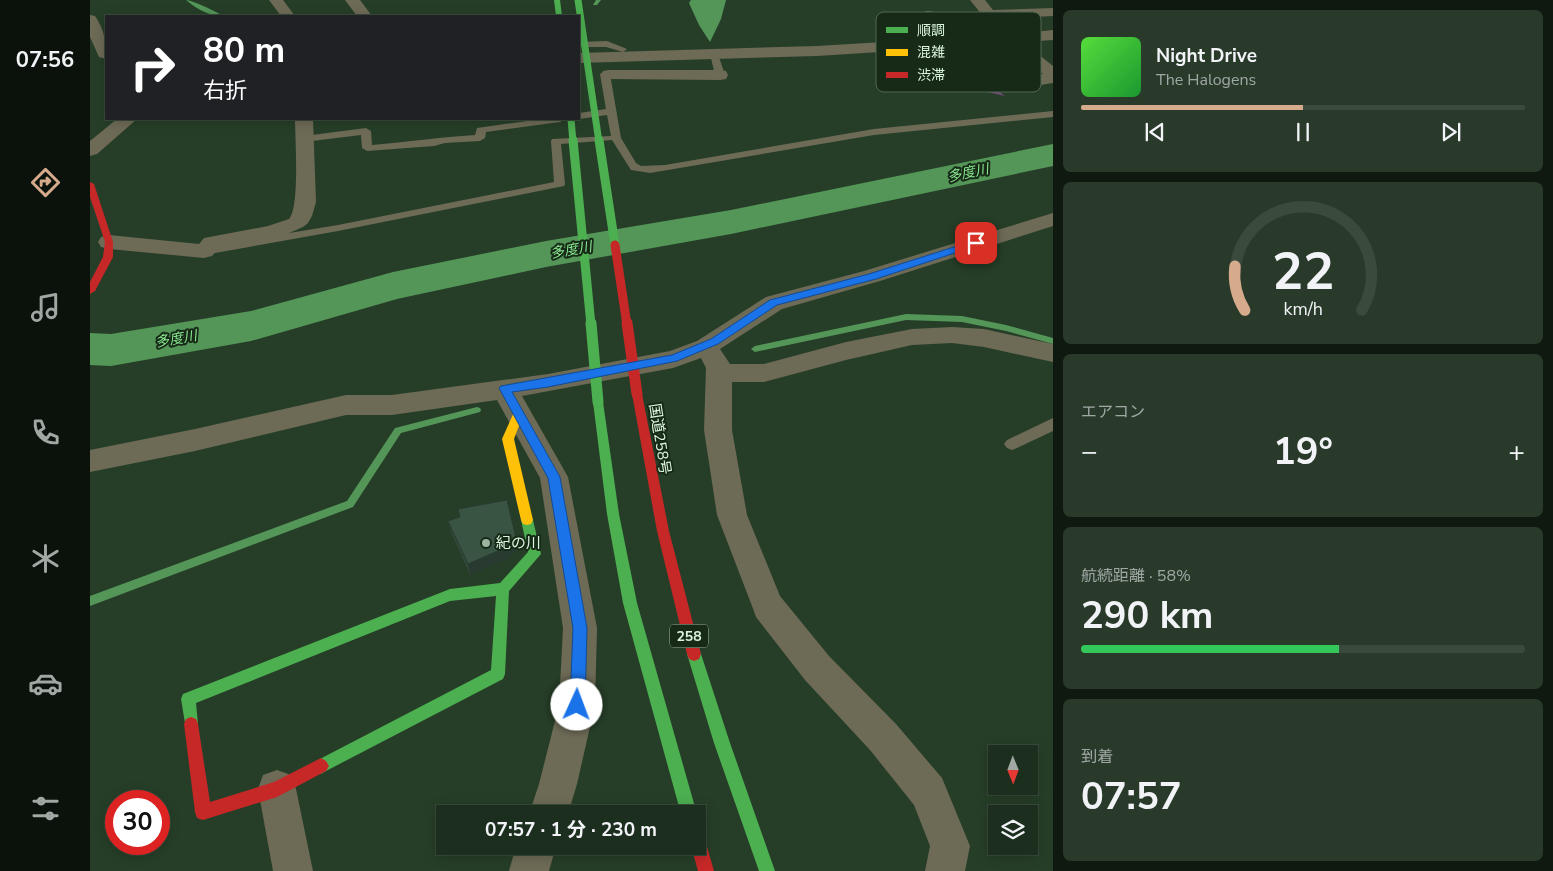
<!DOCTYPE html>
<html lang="ja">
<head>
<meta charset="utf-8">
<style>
  body { margin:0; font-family:"Nunito Sans","Noto Sans JP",sans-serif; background:#293a2b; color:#f1f3f6; height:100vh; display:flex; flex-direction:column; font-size:19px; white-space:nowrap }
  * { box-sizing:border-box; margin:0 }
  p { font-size:16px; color:#a0a8a4 }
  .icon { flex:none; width:28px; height:28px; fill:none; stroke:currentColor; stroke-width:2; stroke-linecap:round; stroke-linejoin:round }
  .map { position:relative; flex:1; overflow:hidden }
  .side { display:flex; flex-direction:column; gap:10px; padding:10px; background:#0f1910; width:500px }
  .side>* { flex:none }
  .top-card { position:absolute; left:15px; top:15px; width:475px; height:105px; border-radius:0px; box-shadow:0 2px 12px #0003,0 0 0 1px #3a4a3c; background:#202124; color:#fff; overflow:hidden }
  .needle { width:32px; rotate:179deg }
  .controls { position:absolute; left:898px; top:745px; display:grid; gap:10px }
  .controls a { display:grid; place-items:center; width:50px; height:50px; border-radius:0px; background:#1c2e1e; box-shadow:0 2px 12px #0003,0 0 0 1px #3a4a3c; font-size:25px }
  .speed { position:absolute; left:15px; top:790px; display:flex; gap:10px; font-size:25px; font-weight:700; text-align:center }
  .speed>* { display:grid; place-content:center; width:65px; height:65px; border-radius:50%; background:#1c2e1e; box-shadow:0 2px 12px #0003,0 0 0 1px #3a4a3c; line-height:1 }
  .speed .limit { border:8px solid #d22; background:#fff; color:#111 }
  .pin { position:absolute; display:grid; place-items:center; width:42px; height:42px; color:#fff; margin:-21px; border-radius:10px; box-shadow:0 2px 8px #0006 }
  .me { position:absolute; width:55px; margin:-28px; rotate:2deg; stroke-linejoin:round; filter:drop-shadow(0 0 4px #0008) }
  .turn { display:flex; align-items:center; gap:18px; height:105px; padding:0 15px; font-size:22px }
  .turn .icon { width:65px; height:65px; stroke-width:2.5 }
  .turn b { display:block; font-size:35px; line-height:42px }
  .big { font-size:38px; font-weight:700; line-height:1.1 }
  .side .widget { flex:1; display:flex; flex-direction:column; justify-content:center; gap:8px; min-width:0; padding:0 18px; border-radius:8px; background:#293a2b }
  .side .dial { align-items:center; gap:0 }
  .dial svg { height:130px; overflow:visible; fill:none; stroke:#3a4a3c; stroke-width:7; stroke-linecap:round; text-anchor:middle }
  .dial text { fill:#f1f3f6; stroke:none }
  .song { display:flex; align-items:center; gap:15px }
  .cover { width:60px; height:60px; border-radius:8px; background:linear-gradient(135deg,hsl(110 70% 55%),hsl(130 70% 35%)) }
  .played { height:5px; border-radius:2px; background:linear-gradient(90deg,#d6ab8b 50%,#3a4a3c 50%) }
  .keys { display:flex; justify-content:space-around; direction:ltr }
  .heat { display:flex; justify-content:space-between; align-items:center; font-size:28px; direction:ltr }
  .charge { height:8px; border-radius:4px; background:linear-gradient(90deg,#34c759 58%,#3a4a3c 0) }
  .trip { position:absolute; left:346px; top:805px; width:270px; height:50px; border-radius:0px; background:#1c2e1e; box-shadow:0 2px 12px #0003,0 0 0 1px #3a4a3c; font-weight:700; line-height:50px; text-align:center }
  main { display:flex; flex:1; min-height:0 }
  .dock { display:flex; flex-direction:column; width:90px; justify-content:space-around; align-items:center; background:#0b120c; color:#a0a8a4 }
  .dock .icon { width:35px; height:35px }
  .dock .current { color:#d6ab8b }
  .dock b { font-size:22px; color:#f1f3f6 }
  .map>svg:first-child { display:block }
  .green { fill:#704a72 }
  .water { fill:#549658 }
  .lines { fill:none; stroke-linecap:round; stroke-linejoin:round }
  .stream { fill:#549658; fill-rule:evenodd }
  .river { fill:#549658; fill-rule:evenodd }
  .lane { fill:#6d6a56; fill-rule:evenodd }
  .street { fill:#6d6a56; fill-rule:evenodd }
  .fast { fill:#4caf50; fill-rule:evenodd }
  .slow { fill:#ffc107; fill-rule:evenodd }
  .jam { fill:#c62828; fill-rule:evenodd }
  .fast-bridge-far2 { stroke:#4caf50; stroke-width:7 }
  .fast-bridge-far1 { stroke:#4caf50; stroke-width:9 }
  .fast-bridge { stroke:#4caf50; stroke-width:11 }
  .jam-bridge-far1 { stroke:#c62828; stroke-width:9 }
  .jam-bridge { stroke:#c62828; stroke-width:11 }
  .wall { fill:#32483a }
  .shaded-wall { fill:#293b30 }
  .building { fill:#3a5444; stroke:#293b30 }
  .route { fill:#1a73e8; stroke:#114b97 }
  .poi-dot { fill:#9cb59e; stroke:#162a17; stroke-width:2 }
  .labels { text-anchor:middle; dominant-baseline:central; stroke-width:4; stroke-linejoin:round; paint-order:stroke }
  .far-water-label { font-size:14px; font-style:italic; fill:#8ceb92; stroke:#162a17 }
  .shield { fill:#162a17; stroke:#a1b8a2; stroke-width:1 }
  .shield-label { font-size:14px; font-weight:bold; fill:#dcf5dd }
  .street-label { font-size:15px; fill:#dcf5dd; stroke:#162a17 }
  .poi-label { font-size:15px; fill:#dcf5dd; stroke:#162a17; text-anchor:start }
  .key { fill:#162a17; stroke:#516752; stroke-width:1 }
  .key-label { font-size:14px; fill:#dcf5dd }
</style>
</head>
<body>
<main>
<nav class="dock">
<b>07:56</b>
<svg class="icon current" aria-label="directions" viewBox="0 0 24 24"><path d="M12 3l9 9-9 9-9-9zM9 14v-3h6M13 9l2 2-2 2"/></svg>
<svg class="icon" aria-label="music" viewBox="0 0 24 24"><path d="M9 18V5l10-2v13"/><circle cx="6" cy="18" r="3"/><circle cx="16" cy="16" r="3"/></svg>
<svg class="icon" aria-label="phone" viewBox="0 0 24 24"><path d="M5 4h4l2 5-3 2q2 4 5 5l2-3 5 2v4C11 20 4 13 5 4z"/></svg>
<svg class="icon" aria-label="climate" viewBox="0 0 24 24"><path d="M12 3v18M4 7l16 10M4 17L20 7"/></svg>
<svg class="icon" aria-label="car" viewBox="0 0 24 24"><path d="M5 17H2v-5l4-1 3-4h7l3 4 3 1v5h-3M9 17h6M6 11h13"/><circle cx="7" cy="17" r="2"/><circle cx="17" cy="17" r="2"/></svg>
<svg class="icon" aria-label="filters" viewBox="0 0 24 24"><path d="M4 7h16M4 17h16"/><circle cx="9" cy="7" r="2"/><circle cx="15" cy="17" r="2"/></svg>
</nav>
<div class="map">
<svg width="963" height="871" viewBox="0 0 963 871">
  <rect width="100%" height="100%" fill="#263e28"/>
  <!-- green -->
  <path class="green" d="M874 65 915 96 816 74 813 69Z"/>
  <!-- water -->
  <path class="water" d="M601 0H636L631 19 620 42 609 25 599 3Z"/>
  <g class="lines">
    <!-- stream -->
    <g class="stream">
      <path d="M96 0C102 0 127 12 133 16 121 17 105 8 96 0Z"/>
      <path d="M506 0H511L507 5H503Z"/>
      <path d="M816 314 872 316 916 325 963 338V344L916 331 872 322 816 320 665 352 661 349 665 346Z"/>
      <path d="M387 407 390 408 391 410 390 412 311 433 263 507 0 606V596L257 501 305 428Z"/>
    </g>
    <!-- river -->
    <path class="river" d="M963 144V166L641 234 456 267 307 299 161 341 21 366 0 365V333L21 334 161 311 303 272 456 241 641 210Z"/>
    <!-- lane -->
    <g class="lane">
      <path d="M835 11H841L869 40V44H863L835 15Z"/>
      <path d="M272 14H290L294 16H271Z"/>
      <path d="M517 41 537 49 533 52 516 47H489V42Z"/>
      <path d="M624 51 628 54 635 75 633 77 630 78 625 75 620 54Z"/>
      <path d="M515 71 520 74 531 138 546 163 551 166 575 165 784 129 963 111V117L784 135 560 173 541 170 522 140 471 144 475 184 474 186 248 231 114 255 108 251 114 247 248 225 464 182 461 141 462 139 521 136 517 115 489 119H488L489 113 516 109 510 74Z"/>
      <path d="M451 119H475L470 122 396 132 395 138 390 141 355 143 344 146 277 151 272 148 271 135 214 142 209 139 214 136 276 128 281 131 282 145C317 142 351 137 385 135L387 128Z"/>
      <path d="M963 418V431L927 448 922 450 917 448 914 444 917 440Z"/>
    </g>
    <!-- street -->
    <g class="street">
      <path d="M179 0H193L205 16H191Z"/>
      <path d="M255 0H270L282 16H267Z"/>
      <path d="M880 0H895L903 10 963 8V16L910 19 923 34 963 30V40L933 42 963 66V83L911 91 905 90 903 86 905 82 953 74 915 44 727 56 489 63V53L727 46 908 35Z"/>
      <path d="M0 15 5 16C15 30 16 43 16 59L9 57 0 37Z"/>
      <path d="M519 70H630L636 71 638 75 636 79 630 80 513 79 511 75 513 71Z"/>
      <path d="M27 119H47L7 154 0 156V141Z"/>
      <path d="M205 119H223L226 202 222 216 218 223 213 227 197 234 129 248 122 256 114 258 19 249 11 247 8 242 11 237 19 235 109 244 114 238 178 226 199 219C210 208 205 137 205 119Z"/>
      <path d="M963 213V226L790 281 692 309 630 349 640 364H674L756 342 822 329 862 327 894 329 963 344V362L894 347 862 343 822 345 756 360 674 382H642V430L657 515 690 596 739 656 806 724 852 778 880 846 875 871H835L840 846 824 805 780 750 715 680 666 617 662 606 627 515 614 430 616 368 611 358 583 368 432 396 478 477 507 628 505 705 487 784 478 814H439L449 784 469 705 473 628 450 478 407 400 302 415H256L105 451 0 472V450L105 429 256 395H302L458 374 580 351 607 341 676 297 774 271Z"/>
      <path d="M187 770 201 775 206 789 223 871H183L168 789 173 775Z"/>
      <path d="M426 846H466L459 871H419Z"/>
    </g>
    <!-- fast -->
    <g class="fast">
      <path d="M464 0H470L472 16H466Z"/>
      <path d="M508 398 513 402 529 514 547 603 607 814H591L533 603 517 514 503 402Z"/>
      <path d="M437 515 441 516 443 520 451 554 419 591 415 674 413 679 236 771 231 774 226 771 223 766 226 761 401 670 406 596 360 601 106 703 108 724 106 729 101 731 96 729 91 699 93 694 360 589 410 583 438 552 431 520 433 516Z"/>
      <path d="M604 647 609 649 611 654 640 743 685 871H669L624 743 597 654 599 649Z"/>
    </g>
    <!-- slow -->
    <path class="slow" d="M428 411 433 415 424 439 443 520 441 524 437 525 433 524 431 520 412 439 424 412Z"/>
    <!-- jam -->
    <g class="jam">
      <path d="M0 182 4 184 23 242V257L5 291 0 294V282L13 257 15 242 0 197Z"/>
      <path d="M547 390 552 394 579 531 611 654 609 659 604 661 599 659 597 654 567 531 542 394Z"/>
      <path d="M101 717 106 719 108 724 120 802 184 782 231 758 236 761 239 766 236 771 187 797 113 820 107 818 105 812 94 724 96 719Z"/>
      <path d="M608 834 614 836 624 871H608L601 846H608Z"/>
    </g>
    <!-- fast-bridge-far2 -->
    <g class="fast-bridge-far2">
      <path d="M488 0 509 142"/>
      <path d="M481 119 483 142"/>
    </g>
    <!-- fast-bridge-far1 -->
    <g class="fast-bridge-far1">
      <path d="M483 140 501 325"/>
      <path d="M509 140 525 245"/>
    </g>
    <!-- fast-bridge -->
    <path class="fast-bridge" d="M501 323 508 402"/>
    <!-- jam-bridge-far1 -->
    <path class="jam-bridge-far1" d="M525 245 537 325"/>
    <!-- jam-bridge -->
    <path class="jam-bridge" d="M537 323 547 394"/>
  </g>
  <!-- wall -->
  <path class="wall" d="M358 521 426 538 427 549 419 558 380 575 361 532Z"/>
  <!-- shaded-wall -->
  <path class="shaded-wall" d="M426 538 427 549 419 558 380 575 378 564Z"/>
  <!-- building -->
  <path class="building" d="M417 500 426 538 417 547 378 564 358 521 370 517 368 509Z"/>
  <!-- route -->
  <path class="route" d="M886 240 890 243 889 245 786 279 687 305 628 344 587 361 458 387 422 392 470 477 497 628 495 705 493 711 487 713 482 711 480 705 483 628 458 478 409 388 411 386 582 355 621 339 680 300 779 274Z"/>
  <!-- markers -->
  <circle class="poi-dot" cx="396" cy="543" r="5"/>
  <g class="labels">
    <!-- far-water labels -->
    <g class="far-water-label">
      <text transform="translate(878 173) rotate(-12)">多度川</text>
      <text transform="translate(481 250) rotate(-10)">多度川</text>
      <text transform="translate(86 339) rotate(-10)">多度川</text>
    </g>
    <!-- shield labels -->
    <rect class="shield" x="580" y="624.5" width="38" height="23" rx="4"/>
    <g class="shield-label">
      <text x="599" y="636">258</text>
    </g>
    <!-- street labels -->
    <g class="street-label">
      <text transform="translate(570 439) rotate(81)">国道258号</text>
    </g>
    <!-- poi labels -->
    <g class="poi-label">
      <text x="406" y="543">紀の川</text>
    </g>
  </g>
  <!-- legend -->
  <rect x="786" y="12" width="165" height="80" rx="8" class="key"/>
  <rect x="796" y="27" width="22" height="6" fill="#4caf50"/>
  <rect x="796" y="49" width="22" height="7" fill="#ffc107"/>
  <rect x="796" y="72" width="22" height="6" fill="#c62828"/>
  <g class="key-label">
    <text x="827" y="35">順調</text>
    <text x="827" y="57">混雑</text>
    <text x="827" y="80">渋滞</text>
  </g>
</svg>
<div class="controls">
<a><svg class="needle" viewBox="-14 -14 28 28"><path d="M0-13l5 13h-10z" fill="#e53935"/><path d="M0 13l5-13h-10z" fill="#a0a8a4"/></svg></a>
<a><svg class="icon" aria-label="layers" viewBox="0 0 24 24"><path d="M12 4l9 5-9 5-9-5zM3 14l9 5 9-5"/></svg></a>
</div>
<div class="speed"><div class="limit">30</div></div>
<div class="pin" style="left:886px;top:243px;background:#d93025"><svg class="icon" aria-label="arrive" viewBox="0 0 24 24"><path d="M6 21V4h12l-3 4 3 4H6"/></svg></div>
<svg class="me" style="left:487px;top:705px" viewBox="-20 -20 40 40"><circle r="19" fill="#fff"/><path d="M0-13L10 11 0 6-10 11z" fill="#1a73e8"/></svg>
<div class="trip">07:57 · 1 分 · 230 m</div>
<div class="top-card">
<div class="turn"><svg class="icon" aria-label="right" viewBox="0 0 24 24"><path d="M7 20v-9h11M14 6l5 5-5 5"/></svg><div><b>80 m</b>右折</div></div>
</div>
</div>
<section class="side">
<div class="widget">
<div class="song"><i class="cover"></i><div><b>Night Drive</b><p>The Halogens</p></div></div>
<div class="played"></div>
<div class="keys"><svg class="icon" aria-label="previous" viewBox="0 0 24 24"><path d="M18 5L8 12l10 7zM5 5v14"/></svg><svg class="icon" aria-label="pause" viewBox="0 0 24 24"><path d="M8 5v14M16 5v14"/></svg><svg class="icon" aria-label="next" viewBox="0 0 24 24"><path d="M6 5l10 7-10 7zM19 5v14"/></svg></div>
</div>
<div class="widget dial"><svg viewBox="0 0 100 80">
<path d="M14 69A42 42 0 1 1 86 69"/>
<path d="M14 69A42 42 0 0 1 8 42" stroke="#d6ab8b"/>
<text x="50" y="56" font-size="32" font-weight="700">22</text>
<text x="50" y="72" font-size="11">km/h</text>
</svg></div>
<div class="widget"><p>エアコン</p>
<div class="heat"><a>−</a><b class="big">19°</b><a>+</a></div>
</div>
<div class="widget"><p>航続距離 · 58%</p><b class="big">290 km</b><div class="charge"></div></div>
<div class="widget"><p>到着</p><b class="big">07:57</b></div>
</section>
</main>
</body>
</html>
